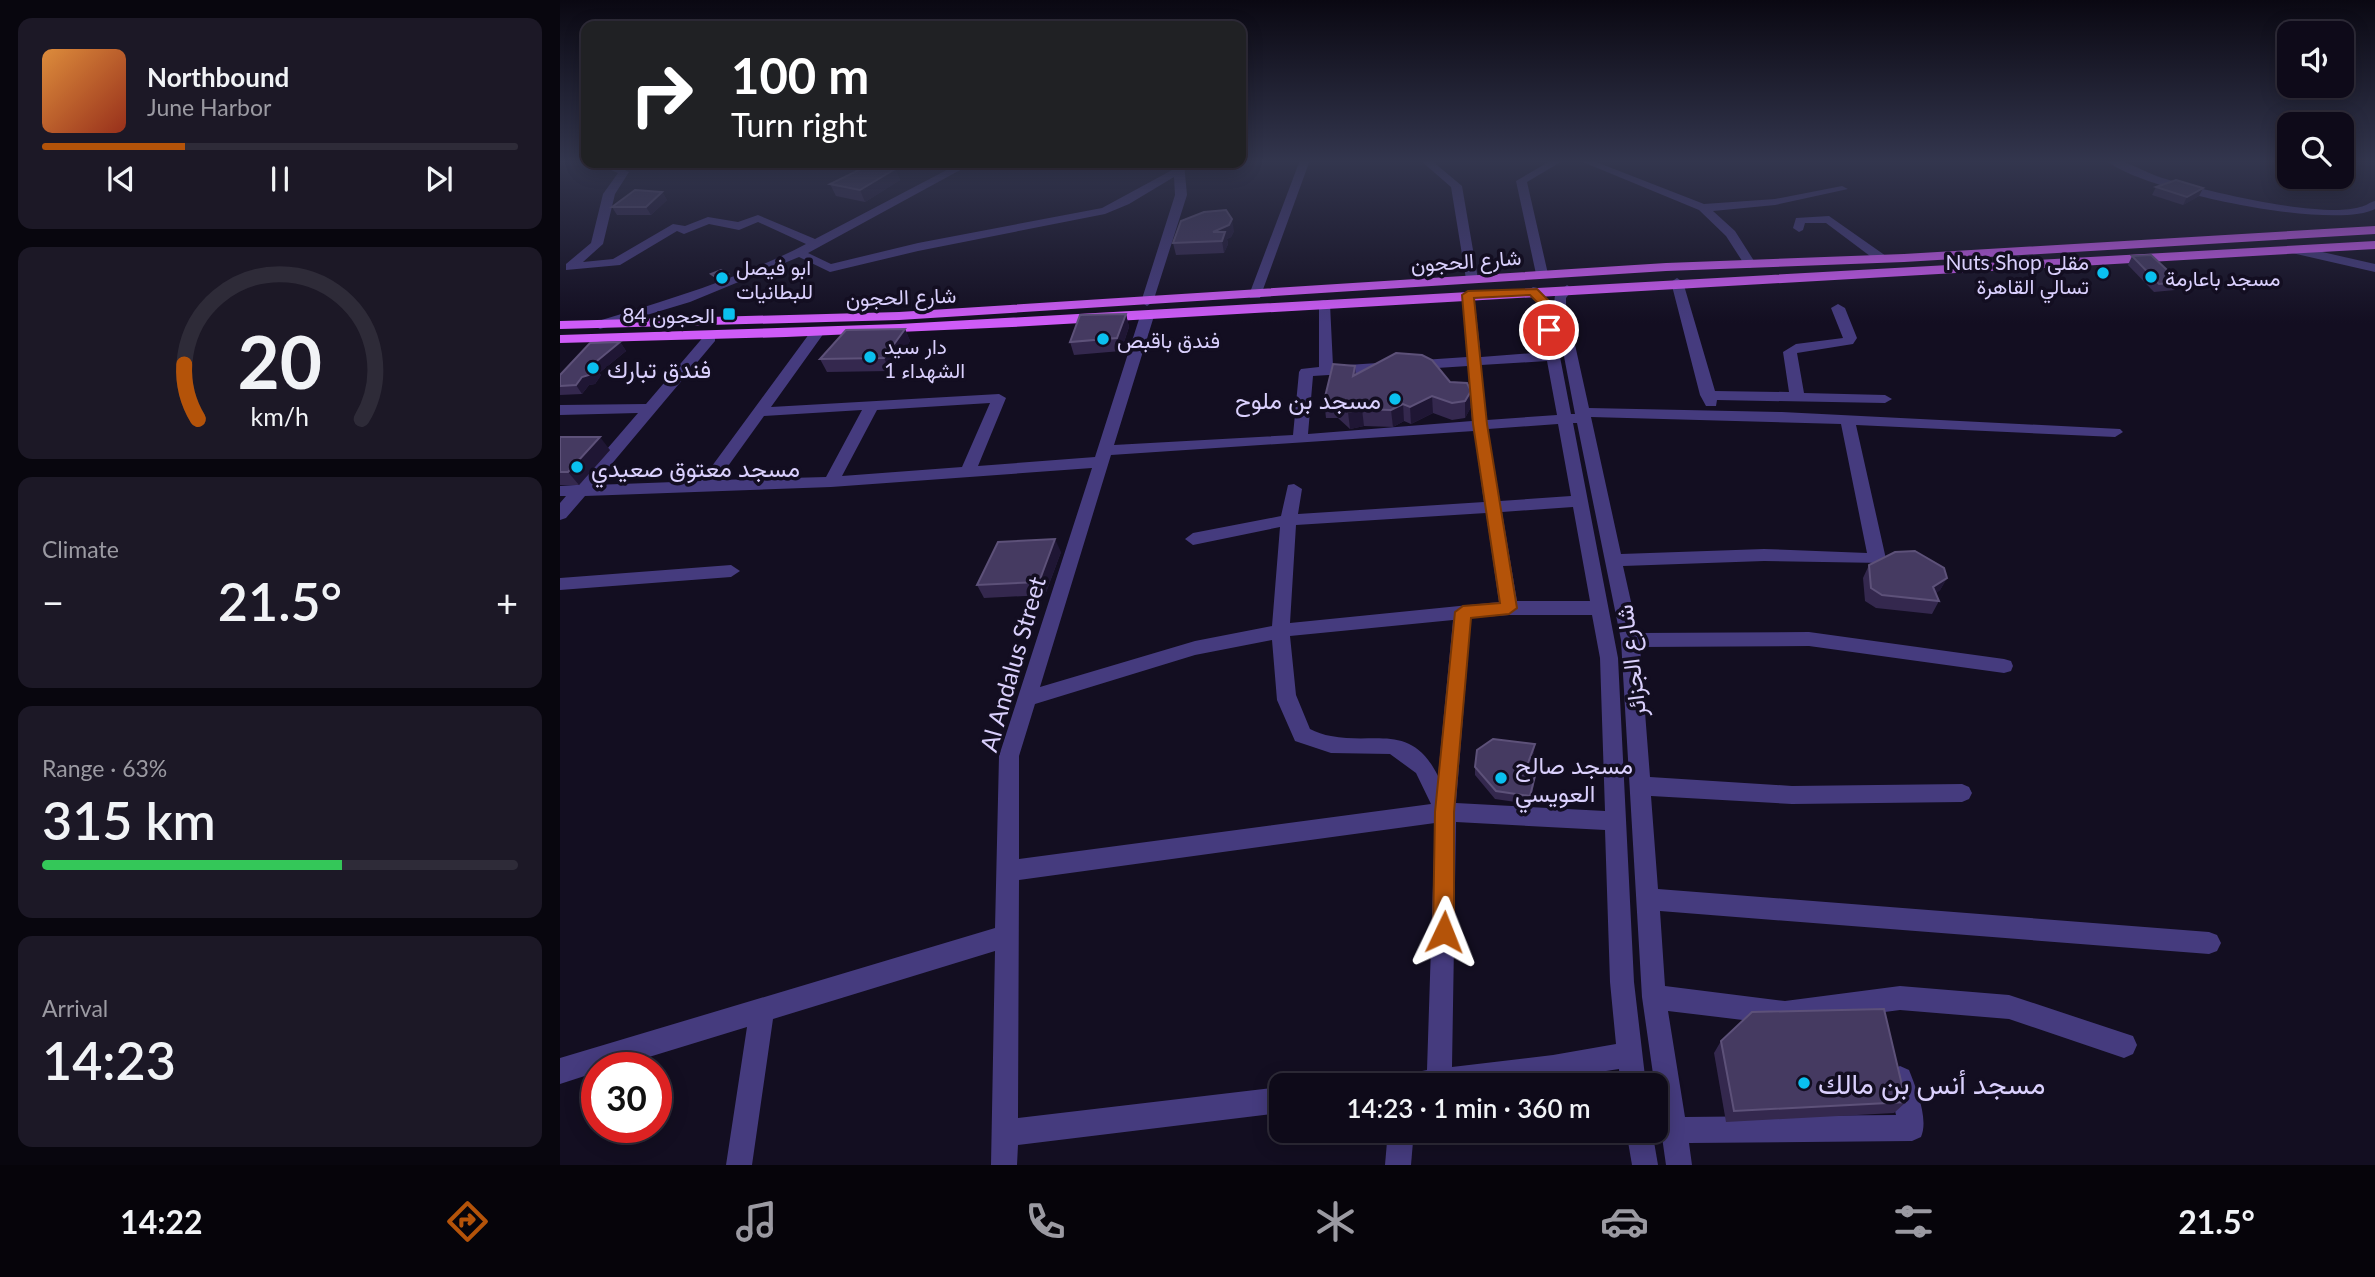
<!DOCTYPE html>
<html lang="en">
<head>
<meta charset="utf-8">
<style>
  body { margin:0; font-family:Lato,Vazirmatn,sans-serif; background:#1c1826; color:#f1f3f6; height:100vh; display:flex; flex-direction:column; font-size:26px; white-space:nowrap }
  * { box-sizing:border-box; margin:0 }
  p { font-size:23px; color:#9b9aa2 }
  .icon { flex:none; width:38px; height:38px; fill:none; stroke:currentColor; stroke-width:2; stroke-linecap:round; stroke-linejoin:round }
  .map { position:relative; flex:1; overflow:hidden }
  .drawer { display:flex; flex-direction:column; gap:18px; padding:18px; background:#08060e; width:560px }
  .drawer>* { flex:none }
  .banner { position:absolute; left:21px; top:21px; width:665px; height:147px; border-radius:14px; box-shadow:0 4px 18px #0003,0 0 0 2px #2e2b38; background:#202124; color:#fff; overflow:hidden }
  .controls { position:absolute; left:1717px; top:21px; display:grid; gap:14px }
  .controls a { display:grid; place-items:center; width:77px; height:77px; border-radius:14px; background:#0e0a19; box-shadow:0 4px 18px #0003,0 0 0 2px #2e2b38; font-size:35px }
  .speed { position:absolute; left:21px; top:1052px; display:flex; gap:14px; font-size:35px; font-weight:700; text-align:center }
  .speed>* { display:grid; place-content:center; width:91px; height:91px; border-radius:50%; background:#0e0a19; box-shadow:0 4px 18px #0003,0 0 0 2px #2e2b38; line-height:1 }
  .speed .limit { border:10px solid #d22; background:#fff; color:#111 }
  .pin { position:absolute; display:grid; place-items:center; width:60px; height:60px; color:#fff; margin:-30px; border:4px solid #fff; border-radius:50%; box-shadow:0 2px 7px #0007 }
  .me { position:absolute; width:77px; margin:-38px; rotate:2deg; stroke-linejoin:round; filter:drop-shadow(0 0 5px #0008) }
  .turn { display:flex; align-items:center; gap:24px; height:147px; padding:0 35px; font-size:32px }
  .turn .icon { width:91px; height:91px; stroke-width:2.5 }
  .turn b { display:block; font-size:49px; line-height:60px }
  .big { font-size:52px; font-weight:600; line-height:1.1 }
  .drawer .card { flex:1; display:flex; flex-direction:column; justify-content:center; gap:10px; min-width:0; padding:0 24px; border-radius:14px; background:#1c1826 }
  .drawer .dial { align-items:center; gap:0 }
  .dial svg { height:182px; overflow:visible; fill:none; stroke:#2e2b38; stroke-width:7; stroke-linecap:round; text-anchor:middle }
  .dial text { fill:#f1f3f6; stroke:none }
  .song { display:flex; align-items:center; gap:21px }
  .cover { width:84px; height:84px; border-radius:10px; background:linear-gradient(135deg,hsl(30 70% 55%),hsl(10 70% 35%)) }
  .played { height:7px; border-radius:4px; background:linear-gradient(90deg,#b45309 30%,#2e2b38 30%) }
  .keys { display:flex; justify-content:space-around; direction:ltr }
  .heat { display:flex; justify-content:space-between; align-items:center; font-size:38px; direction:ltr }
  .charge { height:10px; border-radius:5px; background:linear-gradient(90deg,#34c759 63%,#2e2b38 0) }
  .trip { position:absolute; left:709px; top:1073px; width:399px; height:70px; border-radius:14px; background:#0e0a19; box-shadow:0 4px 18px #0003,0 0 0 2px #2e2b38; font-weight:600; line-height:70px; text-align:center }
  .dock { display:flex; height:112px; justify-content:space-around; align-items:center; background:#06040a; color:#9b9aa2 }
  .dock .icon { width:49px; height:49px }
  .dock .on { color:#b45309 }
  .dock b { font-size:32px; color:#f1f3f6 }
  main { display:flex; flex:1; min-height:0 }
  .map>svg:first-child { display:block }
  .lines { fill:none; stroke-linecap:round; stroke-linejoin:round }
  .minor { fill:#453b7e; fill-rule:evenodd }
  .major { fill:#cf5cf8; fill-rule:evenodd }
  .wall { fill:#34284e }
  .shaded-wall { fill:#1f1634 }
  .building { fill:#453a61; stroke:#5d5179; stroke-width:2 }
  .route { fill:#b45309; stroke:#753606; stroke-width:2 }
  .poi-dot { fill:#0ac0ef; stroke:#130e21; stroke-width:2.5 }
  .labels { text-anchor:middle; dominant-baseline:central; stroke-width:7; stroke-linejoin:round; paint-order:stroke }
  .far-street-label { font-size:21px; fill:#dad0fd; stroke:#130e21 }
  .far-poi-label { font-size:21px; fill:#dad0fd; stroke:#130e21; text-anchor:start }
  .poi-label { font-size:24px; fill:#dad0fd; stroke:#130e21; text-anchor:start }
  .street-label { font-size:24px; fill:#dad0fd; stroke:#130e21 }
  .near-poi-label { font-size:28px; fill:#dad0fd; stroke:#130e21; text-anchor:start }
</style>
</head>
<body>
<main>
<section class="drawer">
<div class="card">
<div class="song"><i class="cover"></i><div><b>Northbound</b><p>June Harbor</p></div></div>
<div class="played"></div>
<div class="keys"><svg class="icon" aria-label="previous" viewBox="0 0 24 24"><path d="M18 5L8 12l10 7zM5 5v14"/></svg><svg class="icon" aria-label="pause" viewBox="0 0 24 24"><path d="M8 5v14M16 5v14"/></svg><svg class="icon" aria-label="next" viewBox="0 0 24 24"><path d="M6 5l10 7-10 7zM19 5v14"/></svg></div>
</div>
<div class="card dial"><svg viewBox="0 0 100 80">
<path d="M14 69A42 42 0 1 1 86 69"/>
<path d="M14 69A42 42 0 0 1 8 45" stroke="#b45309"/>
<text x="50" y="56" font-size="32" font-weight="700">20</text>
<text x="50" y="72" font-size="11">km/h</text>
</svg></div>
<div class="card"><p>Climate</p>
<div class="heat"><a>−</a><b class="big">21.5°</b><a>+</a></div>
</div>
<div class="card"><p>Range · 63%</p><b class="big">315 km</b><div class="charge"></div></div>
<div class="card"><p>Arrival</p><b class="big">14:23</b></div>
</section>
<div class="map">
<svg width="1815" height="1165" viewBox="0 0 1815 1165">
  <rect width="100%" height="100%" fill="#130e21"/>
  <g class="lines">
    <!-- minor -->
    <g class="minor">
      <path d="M740 160H750L701 295 700 298H690L689 295Z"/>
      <path d="M860 160H871L902 186 918 279 916 282 906 279 891 187Z"/>
      <path d="M992 160H1004L967 182 988 274 982 278 976 274 956 181Z"/>
      <path d="M1018 160H1031L1144 204 1215 199 1282 186 1288 189 1215 205 1153 211 1175 231 1196 264 1190 268 1186 267 1166 236 1139 210Z"/>
      <path d="M1546 160C1565 158 1586 174 1606 179 1645 191 1763 219 1800 207 1806 206 1810 202 1815 201V209C1774 231 1580 191 1546 160Z"/>
      <path d="M35 163H49L69 172 55 194 43 244 23 262 53 259 113 224 125 226 148 217 178 222 198 215 255 239 400 163H413L248 253 271 264 358 243 542 208 614 169V163H624L627 195 593 302 587 306 581 302 615 195 614 177 569 204 545 214 358 251 270 272 239 257 130 302 40 329 33 325 35 322C107 300 179 279 246 244L198 222 179 230 149 224 124 234 117 231 60 265 6 270V264L31 243 43 194 58 173Z"/>
      <path d="M1269 216 1326 256V262H1318L1266 223H1245L1243 230 1239 232 1233 228 1236 218Z"/>
      <path d="M1736 246 1815 264V272L1732 253 1730 250Z"/>
      <path d="M1117 278 1123 282 1155 391 1229 392 1223 352 1236 344 1283 338 1271 308 1278 304 1285 308 1297 338 1293 344 1237 353 1244 393 1325 395 1332 399 1325 403 1157 400 1156 406H1146L1140 395 1111 282Z"/>
      <path d="M1007 285 1013 289 1006 298V304L1029 408 1222 412 1560 429 1563 432 1555 437 1296 425 1326 559 1323 563 1204 561 1063 566 1078 633 1249 632 1444 659 1451 661 1453 666 1451 671 1444 673 1249 646 1080 647 1090 777 1232 786 1402 784 1409 787 1412 793 1409 799 1402 802 1232 804 1091 796 1098 889 1649 932 1657 935 1661 943 1657 951 1649 954 1100 911 1105 986 1225 1001 1340 986 1449 995 1573 1036 1577 1045 1573 1054 1564 1058 1449 1019 1340 1010 1225 1025 1108 1011 1125 1117 1336 1115 1327 1079 1331 1070 1340 1066 1349 1070C1356 1088 1369 1119 1361 1137L1352 1141 1129 1143 1132 1165H1106L1082 997 1061 640 1017 423H1013L1058 658 1074 982 1086 1085H1060L1059 1069 956 1085H833L837 1076 867 1070 875 823 459 880 458 1118 721 1087V1113L458 1145 457 1165H431L435 951 213 1019 192 1165H166L187 1027 53 1068H37V1072L0 1084V1058L435 928 439 756 532 468 271 487 25 496 6 518 0 520V503L6 496H0V486L16 485 78 413 0 415V405L86 404 145 335H155V341L34 485 141 481 252 330 257 329 264 333 211 407 439 394 446 398 418 466 535 457 580 316 587 312 594 316 554 445 733 435 739 372 741 369 759 367V301L764 300 770 304 773 366 907 357 902 295 908 291 914 295 921 357 986 352 978 305 967 291 973 287 978 288 990 305 1011 414H1015L994 304 995 295ZM987 361 997 415 927 420 921 365ZM908 366 912 421 748 434 753 376ZM430 403 402 467 282 476 317 410ZM302 410 266 477 158 480 204 416ZM1031 417 1281 424 1307 553 1204 549 1061 554ZM998 424 1011 496 940 501 928 429ZM914 431 924 502 738 514 742 489 734 484 728 485 721 516 633 533 625 539 633 545 720 527 712 626 635 641 480 687 551 455ZM1013 507 1030 601H957L942 512ZM926 513 939 602 730 623 736 525ZM949 615H1032L1040 658 1045 811 896 803 911 618ZM893 620 878 776C851 722 816 745 771 736 764 735 756 732 750 729L736 695 730 636ZM712 640 717 700 735 741 771 753 830 754 856 773 871 804 459 859V756L475 704 635 655ZM896 822 1045 830 1050 982 1056 1044 993 1055 892 1067Z"/>
      <path d="M171 565 180 571 171 577 0 590V578Z"/>
      <path d="M828 1130H854L851 1165H825Z"/>
      <path d="M1066 1130H1092L1098 1165H1072Z"/>
    </g>
    <!-- major -->
    <g class="major">
      <path d="M1815 226V234L1344 262 1106 271 339 320 0 329V321L339 312 1106 263 1344 254Z"/>
      <path d="M1815 241V249L452 327 226 337 0 343V335L339 324Z"/>
    </g>
  </g>
  <!-- wall -->
  <g class="wall">
    <path d="M326 164H361L352 170 329 168 335 169 340 180 305 202 276 196 270 184 327 167Z"/>
    <path d="M1596 187 1643 188 1639 196 1623 205 1592 195Z"/>
    <path d="M102 192 107 200 91 215H57L52 207Z"/>
    <path d="M674 231 671 237 667 239 668 244 664 253 616 255 613 243Z"/>
    <path d="M1572 256 1620 282 1615 290 1594 292 1568 265Z"/>
    <path d="M566 314 569 327 561 351 514 355 510 342Z"/>
    <path d="M345 329 350 341 330 371 267 372 260 359Z"/>
    <path d="M60 342 66 351 39 373 41 375 35 384 29 385 22 394 0 395V375Z"/>
    <path d="M862 355 911 407 905 418 892 420 873 413 851 424 844 421 833 427 804 426 790 429 778 418H766L764 401 795 366 796 375Z"/>
    <path d="M0 437 50 450 19 485H0Z"/>
    <path d="M501 552 485 595 424 598 417 585Z"/>
    <path d="M1309 565 1387 578 1380 590 1376 593 1379 601 1372 614 1316 608 1305 601 1303 578Z"/>
    <path d="M974 752 966 774 974 784 970 804 935 799 915 775V767Z"/>
    <path d="M1161 1041 1346 1102 1334 1113 1166 1122 1154 1053Z"/>
  </g>
  <!-- shaded-wall -->
  <g class="shaded-wall">
    <path d="M356 163H360L361 164 352 170 350 166Z"/>
    <path d="M335 169 340 180 305 202 300 190Z"/>
    <path d="M1643 188 1639 196 1623 205 1627 197Z"/>
    <path d="M102 192 107 200 91 215 86 207Z"/>
    <path d="M672 219 674 231 671 237 667 239 668 244 664 253 662 241 653 232Z"/>
    <path d="M168 274 170 278 160 282 157 278Z"/>
    <path d="M566 314 569 327 561 351 557 338Z"/>
    <path d="M345 329 350 341 330 371 324 358Z"/>
    <path d="M60 342 66 351 39 373 41 375 35 384 29 385 22 394 16 385 32 365Z"/>
    <path d="M911 391V407L905 418V401Z"/>
    <path d="M872 396 873 413 851 424 850 407Z"/>
    <path d="M843 404 844 421 833 427 831 410Z"/>
    <path d="M802 409 804 426 790 429 788 412Z"/>
    <path d="M40 437 50 450 19 485 8 472Z"/>
    <path d="M495 539 501 552 485 595 479 582Z"/>
    <path d="M1387 578 1380 590 1367 600 1373 587Z"/>
    <path d="M975 744 974 752 963 782 964 774Z"/>
  </g>
  <!-- building -->
  <g class="building">
    <path d="M326 163H356L350 166 326 164Z"/>
    <path d="M311 164 335 169 300 190 270 184Z"/>
    <path d="M1616 180 1643 188 1627 197 1596 187Z"/>
    <path d="M75 190 102 192 86 207H52Z"/>
    <path d="M666 210 672 219 669 225 653 232H665L662 241 613 243 621 221 644 212Z"/>
    <path d="M1591 255 1620 282 1599 284 1572 256Z"/>
    <path d="M161 270 168 274 157 278 151 274Z"/>
    <path d="M566 314 557 338 510 342 520 315Z"/>
    <path d="M345 329 324 358 260 359 286 330Z"/>
    <path d="M60 342 32 365 35 366 29 375 22 377 16 385 0 386V375L30 343Z"/>
    <path d="M836 353 862 355 872 360 890 382 907 383 911 391 905 401 892 403 872 396 850 407 843 404 831 410 802 409 788 412 776 401H764L773 364 795 366 793 376Z"/>
    <path d="M0 437H40L8 472H0Z"/>
    <path d="M495 539 479 582 417 585 438 542Z"/>
    <path d="M1355 551 1384 568 1387 578 1373 587 1379 601 1322 595 1311 588 1309 565 1335 552Z"/>
    <path d="M933 739 975 744 964 774 975 776 970 796 936 791 915 767 917 750Z"/>
    <path d="M1324 1009 1346 1102 1174 1111 1161 1041 1192 1012Z"/>
  </g>
  <!-- sky -->
  <linearGradient id="sky" x2="0" y2="1"><stop stop-color="#0a0812"/><stop offset="0.5" stop-color="#33364e"/><stop offset="1" stop-color="#33364e" stop-opacity="0"/></linearGradient>
  <rect width="1815" height="323" fill="url(#sky)"/>
  <!-- route -->
  <path class="route" d="M977 289 989 301 993 333 983 330 977 302 970 295 914 298 927 424 957 608 949 614 911 618 894 812V932L891 939 884 942 876 939 873 932 875 812 895 612 903 606 940 603 913 424 902 295 908 291Z"/>
  <!-- markers -->
  <g class="poi-dot">
    <circle cx="1543" cy="273" r="7"/>
    <circle cx="1591" cy="277" r="7"/>
    <circle cx="162" cy="278" r="7"/>
    <rect x="162" y="307" width="14" height="14" rx="3.5"/>
    <circle cx="543" cy="339" r="7"/>
    <circle cx="310" cy="357" r="7"/>
    <circle cx="33" cy="368" r="7"/>
    <circle cx="835" cy="399" r="7"/>
    <circle cx="17" cy="467" r="7"/>
    <circle cx="941" cy="778" r="7"/>
    <circle cx="1244" cy="1083" r="7"/>
  </g>
  <g class="labels">
    <!-- far-street labels -->
    <g class="far-street-label">
      <text transform="translate(906 260) rotate(-4)">شارع الحجون</text>
      <text transform="translate(341 296) rotate(-2)">شارع الحجون</text>
    </g>
    <!-- far-poi labels -->
    <g class="far-poi-label">
      <text x="1529" y="261" text-anchor="end">Nuts Shop مقلى<tspan x="1529" dy="24">تسالي القاهرة</tspan></text>
      <text x="176" y="266">ابو فيصل<tspan x="176" dy="24">للبطانيات</tspan></text>
      <text x="1605" y="277">مسجد باعارمة</text>
      <text x="155" y="314" text-anchor="end">الحجون 84</text>
      <text x="557" y="339">فندق باقبص</text>
      <text x="324" y="345">دار سيد<tspan x="324" dy="24">الشهداء 1</tspan></text>
    </g>
    <!-- poi labels -->
    <g class="poi-label">
      <text x="47" y="368">فندق تبارك</text>
      <text x="821" y="399" text-anchor="end">مسجد بن ملوح</text>
      <text x="31" y="467">مسجد معتوق صعيدي</text>
      <text x="955" y="764">مسجد صالح<tspan x="955" dy="28">العويسي</tspan></text>
    </g>
    <!-- street labels -->
    <g class="street-label">
      <text transform="translate(1070 661) rotate(-97)">شارع الجزائر</text>
      <text transform="translate(452 664) rotate(-74)">Al Andalus Street</text>
    </g>
    <!-- near-poi labels -->
    <g class="near-poi-label">
      <text x="1258" y="1083">مسجد أنس بن مالك</text>
    </g>
  </g>
</svg>
<div class="controls">
<a><svg class="icon" aria-label="sound" viewBox="0 0 24 24"><path d="M4 9h4l5-4v14l-5-4H4zM17 9q2 3 0 6"/></svg></a>
<a><svg class="icon" aria-label="search" viewBox="0 0 24 24"><circle cx="10" cy="10" r="6"/><path d="M15 15l6 6"/></svg></a>
</div>
<div class="speed"><div class="limit">30</div></div>
<div class="pin" style="left:989px;top:330px;background:#d93025"><svg class="icon" aria-label="arrive" viewBox="0 0 24 24"><path d="M6 21V4h12l-3 4 3 4H6"/></svg></div>
<svg class="me" style="left:884px;top:932px" viewBox="-20 -20 40 40"><path d="M0-17L14 15 0 8-14 15z" fill="#b45309" stroke="#fff" stroke-width="4"/></svg>
<div class="trip">14:23 · 1 min · 360 m</div>
<div class="banner">
<div class="turn"><svg class="icon" aria-label="right" viewBox="0 0 24 24"><path d="M7 20v-9h11M14 6l5 5-5 5"/></svg><div><b>100 m</b>Turn right</div></div>
</div>
</div>
</main>
<nav class="dock">
<b>14:22</b>
<svg class="icon on" aria-label="directions" viewBox="0 0 24 24"><path d="M12 3l9 9-9 9-9-9zM9 14v-3h6M13 9l2 2-2 2"/></svg>
<svg class="icon" aria-label="music" viewBox="0 0 24 24"><path d="M9 18V5l10-2v13"/><circle cx="6" cy="18" r="3"/><circle cx="16" cy="16" r="3"/></svg>
<svg class="icon" aria-label="phone" viewBox="0 0 24 24"><path d="M5 4h4l2 5-3 2q2 4 5 5l2-3 5 2v4C11 20 4 13 5 4z"/></svg>
<svg class="icon" aria-label="climate" viewBox="0 0 24 24"><path d="M12 3v18M4 7l16 10M4 17L20 7"/></svg>
<svg class="icon" aria-label="car" viewBox="0 0 24 24"><path d="M5 17H2v-5l4-1 3-4h7l3 4 3 1v5h-3M9 17h6M6 11h13"/><circle cx="7" cy="17" r="2"/><circle cx="17" cy="17" r="2"/></svg>
<svg class="icon" aria-label="filters" viewBox="0 0 24 24"><path d="M4 7h16M4 17h16"/><circle cx="9" cy="7" r="2"/><circle cx="15" cy="17" r="2"/></svg>
<b>21.5°</b>
</nav>
</body>
</html>
